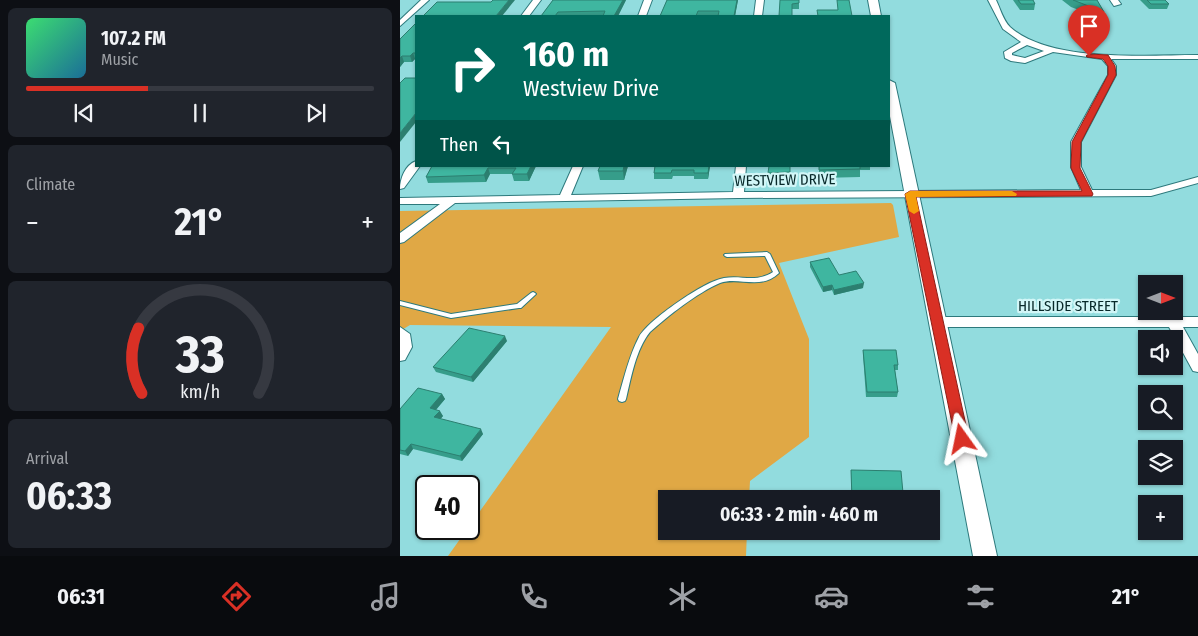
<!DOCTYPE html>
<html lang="en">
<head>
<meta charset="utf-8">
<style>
  body { margin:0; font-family:"Fira Sans Condensed",sans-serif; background:#20242c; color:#f1f3f6; height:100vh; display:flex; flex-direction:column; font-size:19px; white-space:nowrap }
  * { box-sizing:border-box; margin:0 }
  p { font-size:16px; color:#9ea1a6 }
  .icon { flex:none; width:28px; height:28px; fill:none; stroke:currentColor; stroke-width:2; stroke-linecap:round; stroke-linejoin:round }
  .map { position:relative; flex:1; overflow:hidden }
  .details { display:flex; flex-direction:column; gap:8px; padding:8px; background:#0d0f14; width:400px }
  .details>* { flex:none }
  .guide { position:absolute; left:15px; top:15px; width:475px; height:152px; border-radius:0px; box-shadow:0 1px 4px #0004; background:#00695c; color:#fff; overflow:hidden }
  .needle { width:32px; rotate:90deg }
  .controls { position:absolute; left:738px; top:275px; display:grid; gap:10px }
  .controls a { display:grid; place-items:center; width:45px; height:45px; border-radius:0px; background:#171b24; box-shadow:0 1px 4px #0004; font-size:25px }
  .speed { position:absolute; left:15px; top:475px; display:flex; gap:10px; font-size:25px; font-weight:700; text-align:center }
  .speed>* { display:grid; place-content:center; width:65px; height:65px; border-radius:50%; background:#171b24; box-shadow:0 1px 4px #0004; line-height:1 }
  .speed .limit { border:2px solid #111; border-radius:8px; background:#fff; color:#111 }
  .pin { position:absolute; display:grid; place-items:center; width:42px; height:42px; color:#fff; margin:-51px -21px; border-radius:50% 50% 50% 0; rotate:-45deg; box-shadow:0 0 5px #0007 }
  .pin .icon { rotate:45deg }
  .me { position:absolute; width:55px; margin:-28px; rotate:348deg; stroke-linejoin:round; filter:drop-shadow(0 0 4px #0008) }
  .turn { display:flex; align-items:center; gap:18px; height:105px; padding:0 25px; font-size:22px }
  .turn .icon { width:65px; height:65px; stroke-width:2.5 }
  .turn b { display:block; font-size:35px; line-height:42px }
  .then { display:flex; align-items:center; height:48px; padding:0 25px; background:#0003; gap:10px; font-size:19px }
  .big { font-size:38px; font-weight:700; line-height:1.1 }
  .details .widget { flex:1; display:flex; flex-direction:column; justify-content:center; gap:8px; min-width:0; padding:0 18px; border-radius:8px; background:#20242c }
  .details .dial { align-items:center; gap:0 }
  .dial svg { height:130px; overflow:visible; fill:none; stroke:#363941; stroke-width:7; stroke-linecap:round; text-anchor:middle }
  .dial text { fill:#f1f3f6; stroke:none }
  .song { display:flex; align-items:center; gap:15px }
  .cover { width:60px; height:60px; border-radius:8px; background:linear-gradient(135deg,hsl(140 70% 55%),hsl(200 70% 35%)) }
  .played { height:5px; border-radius:2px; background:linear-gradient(90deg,#d93025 35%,#363941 35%) }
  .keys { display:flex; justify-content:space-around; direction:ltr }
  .heat { display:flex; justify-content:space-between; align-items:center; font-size:28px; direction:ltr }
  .trip { position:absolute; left:258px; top:490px; width:282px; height:50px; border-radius:0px; background:#171b24; box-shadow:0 1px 4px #0004; font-weight:700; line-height:50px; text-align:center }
  .tab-bar { display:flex; height:80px; justify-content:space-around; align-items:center; background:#090b0e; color:#9ea1a6 }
  .tab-bar .icon { width:35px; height:35px }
  .tab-bar .on { color:#d93025 }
  .tab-bar b { font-size:22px; color:#f1f3f6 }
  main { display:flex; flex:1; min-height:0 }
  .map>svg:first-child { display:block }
  .green { fill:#e0a845 }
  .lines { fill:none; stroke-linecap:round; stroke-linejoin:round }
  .service-casing { stroke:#2d797c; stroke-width:2 }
  .minor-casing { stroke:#2d797c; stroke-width:2 }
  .tertiary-casing { stroke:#2d797c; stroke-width:2 }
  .service { fill:#fff; fill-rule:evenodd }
  .minor { fill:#fff; fill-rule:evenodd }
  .tertiary { fill:#fff; fill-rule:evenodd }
  .wall { fill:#369d8a }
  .shaded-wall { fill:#2c7f70 }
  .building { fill:#3fb6a0; stroke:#2c7f70 }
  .route { fill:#d93025; stroke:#8d1f18 }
  .slow { fill:#f59e0b }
  .labels { text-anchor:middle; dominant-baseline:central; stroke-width:4.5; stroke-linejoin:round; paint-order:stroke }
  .street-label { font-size:15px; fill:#072829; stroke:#d2f6f7 }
</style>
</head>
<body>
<main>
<section class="details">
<div class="widget">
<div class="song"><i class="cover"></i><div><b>107.2 FM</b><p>Music</p></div></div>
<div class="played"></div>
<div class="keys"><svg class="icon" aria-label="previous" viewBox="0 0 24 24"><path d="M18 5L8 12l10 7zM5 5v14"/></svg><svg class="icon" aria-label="pause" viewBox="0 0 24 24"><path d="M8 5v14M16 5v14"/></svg><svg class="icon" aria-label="next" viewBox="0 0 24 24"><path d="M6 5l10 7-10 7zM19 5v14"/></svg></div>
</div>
<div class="widget"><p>Climate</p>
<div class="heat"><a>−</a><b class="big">21°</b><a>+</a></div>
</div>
<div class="widget dial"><svg viewBox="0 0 100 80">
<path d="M14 69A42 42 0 1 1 86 69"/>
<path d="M14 69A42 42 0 0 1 12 29" stroke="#d93025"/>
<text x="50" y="56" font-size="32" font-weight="700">33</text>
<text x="50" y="72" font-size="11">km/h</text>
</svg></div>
<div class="widget"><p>Arrival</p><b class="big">06:33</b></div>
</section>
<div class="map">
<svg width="798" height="556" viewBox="0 0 798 556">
  <rect width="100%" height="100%" fill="#92dcde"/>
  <!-- green -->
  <path class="green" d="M491 203 493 205 499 237 379 263 409 339V437L350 481 349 499H266V531H347L346 556H48L211 327 10 325 0 331V211Z"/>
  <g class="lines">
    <!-- service casing -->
    <g class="service-casing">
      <g id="service">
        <path d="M367 252 370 254 379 273C360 291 339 276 320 283 297 293 268 316 250 332 236 349 231 378 226 399L225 401 222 402 219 401 218 399C224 378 229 356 239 337 248 320 305 281 324 278 342 275 356 283 373 272L365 256 327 257 325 256 324 255 325 254Z"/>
        <path d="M133 292 135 293 136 294 135 295 121 308H119L51 318 0 305V301L51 314 117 304 131 293Z"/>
      </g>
    </g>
    <!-- minor casing -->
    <g class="minor-casing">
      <g id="minor">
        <path d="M21 0H29L0 26V20Z"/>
        <path d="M133 0H141L129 16H121Z"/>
        <path d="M244 0H252L246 16H238Z"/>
        <path d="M356 0H364L362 16H354Z"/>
        <path d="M588 0H596C600 8 603 20 610 27 650 63 746 55 798 55V59H711L716 66V75L681 142V167L692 190H751L798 177V183L751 196 338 198 55 203 4 242 0 243V233L40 204H0V198L160 195 173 166H183L171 195 333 192 336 166H346L344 192 681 190 671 167V142L708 75V66L702 59 653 52 625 63 611 61 605 58 604 52 621 42 603 29ZM627 45 644 51 625 58 612 55V53Z"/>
        <path d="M710 0H718L721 4 714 6Z"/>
        <path d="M16 161V166H20L4 188 0 189C0 179 5 165 16 161Z"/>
        <path d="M538 317H798V327H783L798 354V372L793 371 769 327H538L533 325 531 322 533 319Z"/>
        <path d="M0 327 10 334 12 347 5 360 0 361Z"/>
      </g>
    </g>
    <!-- tertiary casing -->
    <g class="tertiary-casing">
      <g id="tertiary">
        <path d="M468 0H478L481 16H471Z"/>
        <path d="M489 80 495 83 597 556H573L489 111Z"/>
      </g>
    </g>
    <!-- service -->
    <use href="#service" class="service"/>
    <!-- minor -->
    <use href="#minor" class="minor"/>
    <!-- tertiary -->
    <use href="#tertiary" class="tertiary"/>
  </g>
  <!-- wall -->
  <g class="wall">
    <path d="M153 0H226L218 16H141Z"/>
    <path d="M267 0H338L335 16H260Z"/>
    <path d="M380 0H399V9H392Z"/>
    <path d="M613 0H633L635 4 634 10H620Z"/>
    <path d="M662 0H697L704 12 702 19 671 7Z"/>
    <path d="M740 0H765L769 4 767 9H749Z"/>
    <path d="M16 23V59H15L12 62H4L0 67V39Z"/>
    <path d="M32 166H136L129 181H114L112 174H90L86 182 28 183 26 177Z"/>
    <path d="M228 166 224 180H200L198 171Z"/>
    <path d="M255 166H310L308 179H294V176H273L272 179H254V173Z"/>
    <path d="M390 166V179H369L368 173Z"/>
    <path d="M419 166H470V170H460V177L419 178Z"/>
    <path d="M410 262 439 275 463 288 434 295 432 290 423 292 410 267Z"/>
    <path d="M107 341 73 382 36 372 33 367Z"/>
    <path d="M463 350 498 365V370H495L498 392 497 397H466L463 355Z"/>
    <path d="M42 394 45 399 36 410 43 416 40 419 83 434 62 461 13 449 8 456 0 454V409Z"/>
    <path d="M451 470 503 493 502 498 452 499Z"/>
    <rect x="453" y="531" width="28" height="8"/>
  </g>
  <!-- shaded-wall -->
  <g class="shaded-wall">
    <path d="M109 0H115L102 16H96Z"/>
    <path d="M223 0H226L218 16H214Z"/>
    <path d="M337 0H338L335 16H334Z"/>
    <path d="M13 53 15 59 12 62 10 56Z"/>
    <path d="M2 56 4 62 0 67V58Z"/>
    <path d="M16 113V122L0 142V133Z"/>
    <path d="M131 166H136L129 181 127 174Z"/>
    <path d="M224 166H228L224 180 223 171Z"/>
    <path d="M309 166H310L308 179V173Z"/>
    <path d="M88 168 90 174 86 182 84 175Z"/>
    <path d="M464 283 463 288 434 295V290Z"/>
    <path d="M432 285V290L423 292V287Z"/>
    <path d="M105 336 107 341 73 382 71 377Z"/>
    <path d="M42 394 45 399 33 413 30 408Z"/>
    <path d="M40 411 43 416 37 423 34 417Z"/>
    <path d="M81 429 83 434 62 461 60 456Z"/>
    <path d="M11 444 13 449 8 456 5 451Z"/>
  </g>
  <!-- building -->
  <g class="building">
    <path d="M93 0H109L96 16H23L37 2H91Z"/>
    <path d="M153 0H223L214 16H203L205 11 158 12 155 16H141Z"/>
    <path d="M267 0H337L334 16H318L319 11H298L296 16H260Z"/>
    <path d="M380 0H399V3L392 4V16H379Z"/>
    <path d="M437 0H449L452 16H418L417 10H438Z"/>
    <path d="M618 0H633L635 4H621Z"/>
    <path d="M673 0H697L704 12Z"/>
    <path d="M747 0H765L769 4H751Z"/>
    <path d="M16 23V53H13L10 56H2L0 58V39Z"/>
    <path d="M5 78H16V113L0 133V83Z"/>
    <path d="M32 166H131L127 174H112L116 168H88L84 175 26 177Z"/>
    <path d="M200 166H224L223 171H198Z"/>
    <path d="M255 166H309L308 173H294V170H272L271 173H254Z"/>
    <path d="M369 166H390V172L368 173Z"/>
    <path d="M419 166H460V169L419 170Z"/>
    <path d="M429 258 439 275 456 271 464 283 434 290 432 285 423 287 410 262Z"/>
    <path d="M69 328 105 336 71 377 33 367Z"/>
    <path d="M463 350H496L498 365H494L498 392H467Z"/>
    <path d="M18 388 42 394 30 408 40 411 34 417 81 429 60 456 11 444 5 451 0 450V409Z"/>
    <path d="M451 470 501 471 503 493H479V499H452Z"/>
    <path d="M453 531H481V534H454Z"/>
  </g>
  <!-- route -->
  <path class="route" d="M689 54 708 55 715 66 716 75 681 142 680 168 693 194 692 196 516 197 569 439 567 443H556L505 194 510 191H682L671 168 672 142 708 75V66L703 59 687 57 686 56Z"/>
  <!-- slow -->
  <path class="slow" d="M612 191 617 194 616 196 516 197 519 211 514 214 509 211 505 194 510 191Z"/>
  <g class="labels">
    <!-- street labels -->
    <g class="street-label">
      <text transform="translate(385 180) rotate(-1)">WESTVIEW DRIVE</text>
      <text x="668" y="306">HILLSIDE STREET</text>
    </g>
  </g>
</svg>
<div class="controls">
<a><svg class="needle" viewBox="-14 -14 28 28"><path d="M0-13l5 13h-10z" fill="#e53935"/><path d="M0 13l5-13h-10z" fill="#9ea1a6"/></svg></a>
<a><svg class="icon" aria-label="sound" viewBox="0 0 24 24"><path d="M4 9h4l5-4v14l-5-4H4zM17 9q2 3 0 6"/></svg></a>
<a><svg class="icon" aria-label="search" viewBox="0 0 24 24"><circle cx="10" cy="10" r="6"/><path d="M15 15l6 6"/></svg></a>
<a><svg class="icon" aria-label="layers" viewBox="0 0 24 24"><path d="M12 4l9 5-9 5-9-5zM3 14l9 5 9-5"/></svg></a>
<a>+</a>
</div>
<div class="speed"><div class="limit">40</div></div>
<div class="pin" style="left:689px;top:56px;background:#d93025"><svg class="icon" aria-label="arrive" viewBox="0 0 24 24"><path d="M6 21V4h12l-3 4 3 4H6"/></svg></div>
<svg class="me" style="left:562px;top:439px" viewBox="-20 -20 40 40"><path d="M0-17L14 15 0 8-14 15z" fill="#d93025" stroke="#fff" stroke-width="4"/></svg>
<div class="trip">06:33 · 2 min · 460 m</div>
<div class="guide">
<div class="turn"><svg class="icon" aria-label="right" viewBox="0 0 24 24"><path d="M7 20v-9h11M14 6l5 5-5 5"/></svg><div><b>160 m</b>Westview Drive</div></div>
<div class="then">Then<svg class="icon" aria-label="left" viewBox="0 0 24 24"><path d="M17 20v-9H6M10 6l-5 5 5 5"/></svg></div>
</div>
</div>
</main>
<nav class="tab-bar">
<b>06:31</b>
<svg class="icon on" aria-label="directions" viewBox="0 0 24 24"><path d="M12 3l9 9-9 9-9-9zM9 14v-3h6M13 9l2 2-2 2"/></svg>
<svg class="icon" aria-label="music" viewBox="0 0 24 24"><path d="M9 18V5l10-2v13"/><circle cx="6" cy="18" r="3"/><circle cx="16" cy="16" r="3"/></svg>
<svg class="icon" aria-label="phone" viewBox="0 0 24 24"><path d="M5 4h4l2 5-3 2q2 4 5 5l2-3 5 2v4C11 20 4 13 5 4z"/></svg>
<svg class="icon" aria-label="climate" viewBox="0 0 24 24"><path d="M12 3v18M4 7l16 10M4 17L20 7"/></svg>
<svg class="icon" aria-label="car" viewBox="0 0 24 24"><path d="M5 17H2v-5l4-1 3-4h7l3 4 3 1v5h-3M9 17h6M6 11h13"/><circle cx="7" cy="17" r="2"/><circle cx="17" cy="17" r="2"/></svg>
<svg class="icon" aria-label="filters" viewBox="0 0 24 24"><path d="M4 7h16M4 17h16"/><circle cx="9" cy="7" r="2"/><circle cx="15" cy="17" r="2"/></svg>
<b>21°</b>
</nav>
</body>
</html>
